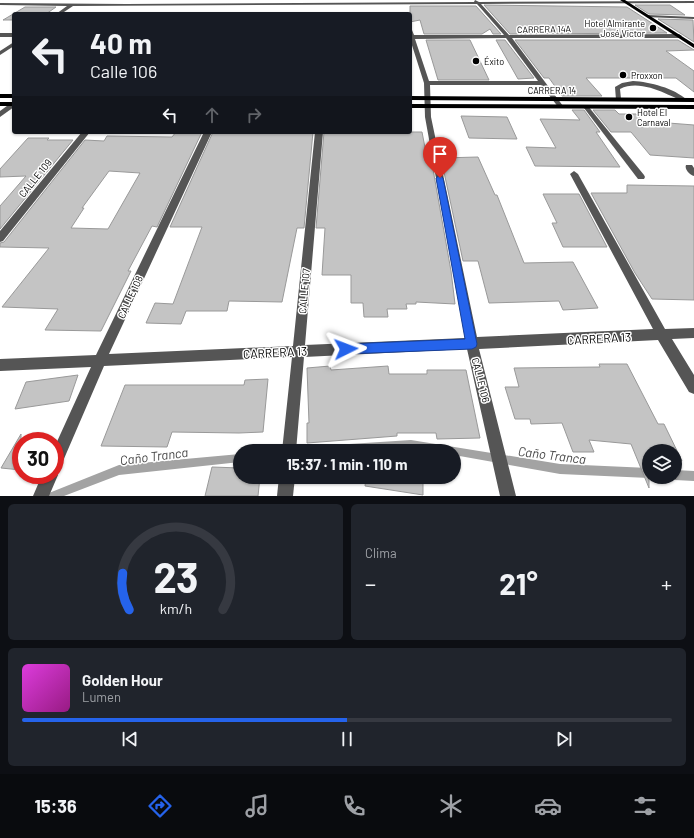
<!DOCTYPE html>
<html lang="es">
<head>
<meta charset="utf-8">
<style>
  body { margin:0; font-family:Barlow,sans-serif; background:#20242c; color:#f1f3f6; height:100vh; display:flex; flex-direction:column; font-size:15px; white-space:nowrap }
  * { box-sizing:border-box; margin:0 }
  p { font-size:13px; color:#9ea1a6 }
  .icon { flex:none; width:22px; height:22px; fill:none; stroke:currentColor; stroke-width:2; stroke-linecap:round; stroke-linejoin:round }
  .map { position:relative; height:496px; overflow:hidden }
  .panel { display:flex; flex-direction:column; gap:8px; padding:8px; background:#0d0f14; flex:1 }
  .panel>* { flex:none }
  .top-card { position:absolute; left:12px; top:12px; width:400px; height:122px; border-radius:4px; box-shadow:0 1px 3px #0004; background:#171b24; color:#f1f3f6; overflow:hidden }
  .tools { position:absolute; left:642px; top:444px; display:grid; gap:8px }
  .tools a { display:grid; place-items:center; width:40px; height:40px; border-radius:50%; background:#171b24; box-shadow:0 1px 3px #0004; font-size:20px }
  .speed { position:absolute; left:12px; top:432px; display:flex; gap:8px; font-size:20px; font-weight:700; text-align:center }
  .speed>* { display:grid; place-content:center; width:52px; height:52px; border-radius:50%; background:#171b24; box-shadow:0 1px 3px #0004; line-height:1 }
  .speed .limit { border:6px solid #d22; background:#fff; color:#111 }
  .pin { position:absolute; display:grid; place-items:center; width:34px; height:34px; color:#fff; margin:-41px -17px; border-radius:50% 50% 50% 0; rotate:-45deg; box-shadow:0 0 4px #0007 }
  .pin .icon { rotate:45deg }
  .me { position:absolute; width:44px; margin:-22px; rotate:87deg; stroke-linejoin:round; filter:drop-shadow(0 0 3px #0008) }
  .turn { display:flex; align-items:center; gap:14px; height:84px; padding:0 12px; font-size:18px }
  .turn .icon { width:52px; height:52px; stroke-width:2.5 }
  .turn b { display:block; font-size:28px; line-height:34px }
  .lanes { display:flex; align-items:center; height:38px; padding:0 12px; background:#0003; justify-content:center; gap:20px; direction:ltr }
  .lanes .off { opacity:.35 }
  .big { font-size:30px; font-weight:700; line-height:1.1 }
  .panel .card { flex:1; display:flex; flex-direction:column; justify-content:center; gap:6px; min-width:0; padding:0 14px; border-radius:6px; background:#20242c }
  .panel .dial { align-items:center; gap:0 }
  .dial svg { height:104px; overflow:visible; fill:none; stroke:#363941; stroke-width:7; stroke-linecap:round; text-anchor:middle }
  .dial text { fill:#f1f3f6; stroke:none }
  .song { display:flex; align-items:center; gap:12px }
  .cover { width:48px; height:48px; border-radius:6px; background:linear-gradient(135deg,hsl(300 70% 55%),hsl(310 70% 35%)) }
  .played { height:4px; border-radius:2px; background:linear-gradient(90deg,#2563eb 50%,#363941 50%) }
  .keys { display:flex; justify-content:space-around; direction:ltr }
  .heat { display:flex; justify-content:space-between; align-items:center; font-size:22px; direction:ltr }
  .panel .tiles { flex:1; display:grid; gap:8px; grid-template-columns:1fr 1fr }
  .card:last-child { grid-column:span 2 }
  .trip { position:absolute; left:233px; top:444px; width:228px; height:40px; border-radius:20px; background:#171b24; box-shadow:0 1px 3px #0004; font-weight:700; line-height:40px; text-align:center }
  .dock { display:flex; height:64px; justify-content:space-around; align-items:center; background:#090b0e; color:#9ea1a6 }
  .dock .icon { width:28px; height:28px }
  .dock .selected { color:#2563eb }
  .dock b { font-size:18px; color:#f1f3f6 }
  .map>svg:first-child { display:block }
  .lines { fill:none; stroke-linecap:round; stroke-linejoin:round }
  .stream { fill:#a3a3a3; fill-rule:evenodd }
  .building { fill:#c4c4c4; stroke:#999; fill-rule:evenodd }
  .minor { fill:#555; fill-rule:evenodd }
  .major { fill:#000; fill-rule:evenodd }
  .route { fill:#2563eb; stroke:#184099 }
  .poi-dot { fill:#000; stroke:#fff; stroke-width:1.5 }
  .labels { text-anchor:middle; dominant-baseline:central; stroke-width:3; stroke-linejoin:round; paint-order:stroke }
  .far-poi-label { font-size:9px; fill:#000; stroke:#fff; text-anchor:start }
  .far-street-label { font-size:9px; fill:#000; stroke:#fff }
  .street-label { font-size:10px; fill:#000; stroke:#fff }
  .near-street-label { font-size:12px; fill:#000; stroke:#fff }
  .near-water-label { font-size:13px; font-style:italic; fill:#444; stroke:#fff }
</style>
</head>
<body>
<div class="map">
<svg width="694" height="496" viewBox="0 0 694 496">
  <rect width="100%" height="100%" fill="#fff"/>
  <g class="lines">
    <!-- stream -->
    <g class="stream">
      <path d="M411 440 560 464 649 468V477H650L649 478 560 474 454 455V451H427L411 448 371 451H299L300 448 303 447Z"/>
      <path d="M240 454V462L119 475 64 496H47L49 493 119 465Z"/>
      <path d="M675 470 694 471V481L675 480 672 478 671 477H675Z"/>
    </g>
  </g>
  <!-- building -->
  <g class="building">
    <path d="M484 5 627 7 667 33 510 34Z"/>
    <path d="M635 5H670L685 15 649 14Z"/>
    <path d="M410 6H476L501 34H493L490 29 482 34H424L420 20 410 22Z"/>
    <path d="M25 7H56L46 14H14V20H3Z"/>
    <path d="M658 19 693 20 694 42 680 33Z"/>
    <path d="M426 40H470L489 80H438Z"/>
    <path d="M496 40H505L534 78 518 79Z"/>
    <path d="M515 40H678L694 50 666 51 694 71V92L676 78H586L602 96H562L549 78H544Z"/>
    <path d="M572 110H584L600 132H596L620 167 535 166 526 147 556 148 540 119 580 120Z"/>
    <path d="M593 110H615L619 114H636L643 121 694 125V158L650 155 631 132H611Z"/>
    <path d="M461 116 507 117 517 139 469 138Z"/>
    <path d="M176 132H202L157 227 152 226 128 271H131L101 331 45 330 58 309 2 307 49 248 0 247V243L4 242 85 140 104 141 107 136 172 137ZM109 171 140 173 108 229 71 228 84 208H82Z"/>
    <path d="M213 132H313L304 228H297L282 302 229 301 227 311H186L181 324 146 323 155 303 173 304 202 227H170Z"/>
    <path d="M324 132H422L427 158H431L451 271 455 304 416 302V304H406L407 309H387L388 317H364L363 303H351V275H322L325 228H316Z"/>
    <path d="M28 138H49L47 140H73L0 229V206L26 176 0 177V169Z"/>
    <path d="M478 157 495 195H497L524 263 573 262 598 308 563 310 559 301 489 303 478 261H463L441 158Z"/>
    <path d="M627 185 694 186V300L652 299 635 273 591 193H627Z"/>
    <path d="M543 194H579L607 247H563L552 223H557Z"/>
    <path d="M599 364H627L658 424H664L682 461H675V451H649V488L631 444 589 440 594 452H573L562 423 531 424 530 419H515L505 387H519L514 368 600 367Z"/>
    <path d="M330 366 331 370 388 366 389 374H427V370H466L480 438 437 439 436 433H397V436L307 443V423H309L307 368Z"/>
    <path d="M78 375 69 401 15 409 26 382Z"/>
    <path d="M268 379 263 432 239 433 172 432 167 447 101 446 125 385H244L245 380Z"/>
    <path d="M21 434V470L1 468Z"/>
    <path d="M212 467 240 468V477H260L258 496H205Z"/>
    <path d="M366 477H423V495L365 486Z"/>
  </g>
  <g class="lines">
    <!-- minor -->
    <g class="minor">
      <path d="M475 0 479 2 694 1V3L481 4 509 35 679 34 682 36 679 38H512L563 106V108H559L541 85H430L431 117 477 337 653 329 570 174 574 171 578 174 665 329 694 328V338L672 339 694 375V394L689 392 658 340 479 349 516 496H500L467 349 304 357 296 451H282L292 357 104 366 60 468 56 470 58 475 49 496H33L42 475H55V446L91 367 0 371V359L96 355 204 132H212L109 354 293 346 315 132H323L305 345 465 338 425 117 424 83 410 39V29L412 30 414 35H504L477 4 73 6 61 14H56L67 6 0 5V3L126 4 474 2ZM506 38 538 81H429L415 39Z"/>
      <path d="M648 15 694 17V19L646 17Z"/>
      <rect x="0" y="33" width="14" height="4"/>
      <path d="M14 42V46L0 55V51Z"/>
      <path d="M633 81C650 82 674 88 687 100 680 105 646 76 620 89L621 99 616 100 615 87 622 83Z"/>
      <path d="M14 102V107L0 117V111L11 103Z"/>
      <path d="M584 106H588L644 175 645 177 644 179H638L584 108Z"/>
      <path d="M82 132H90L3 241 0 242V231Z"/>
      <path d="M686 165H692L694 168V176C690 175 684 169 686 165Z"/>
      <path d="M279 477H295L293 496H277Z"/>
    </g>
    <!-- major -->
    <g class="major">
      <path d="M620 0H625L694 44V48Z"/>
      <rect x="0" y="94" width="14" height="4"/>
      <path d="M410 96 694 98V102L410 100Z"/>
      <rect x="0" y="102" width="14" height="4"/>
      <path d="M410 104 694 105V109L410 108Z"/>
    </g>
  </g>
  <!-- route -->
  <path class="route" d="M440 175 443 178 477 344 476 347 472 349 346 354 342 353 340 349 342 345 346 344 465 339 436 178Z"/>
  <!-- markers -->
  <g class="poi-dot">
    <circle cx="653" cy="28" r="4"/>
    <circle cx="476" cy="61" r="4"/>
    <circle cx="623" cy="75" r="4"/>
    <circle cx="629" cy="117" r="4"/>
  </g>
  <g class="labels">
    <!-- far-poi labels -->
    <g class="far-poi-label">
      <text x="645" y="23" text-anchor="end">Hotel Almirante<tspan x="645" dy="10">José Victor</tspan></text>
      <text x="484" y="61">Éxito</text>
      <text x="631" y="75">Proxxon</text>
      <text x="637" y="112">Hotel El<tspan x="637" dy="10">Carnaval</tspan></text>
    </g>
    <!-- far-street labels -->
    <g class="far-street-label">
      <text transform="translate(544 29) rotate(-1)">CARRERA 14A</text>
      <text x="552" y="90">CARRERA 14</text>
    </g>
    <!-- street labels -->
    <g class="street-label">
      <text transform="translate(35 178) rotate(-51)">CALLE 109</text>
      <text transform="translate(304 291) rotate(-85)">CALLE 107</text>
      <text transform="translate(130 297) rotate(-65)">CALLE 108</text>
      <text transform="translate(481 380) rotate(76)">CALLE 106</text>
    </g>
    <!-- near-street labels -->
    <g class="near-street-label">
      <text transform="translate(599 338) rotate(-3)">CARRERA 13</text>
      <text transform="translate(275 352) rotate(-3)">CARRERA 13</text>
    </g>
    <!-- near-water labels -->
    <g class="near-water-label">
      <text transform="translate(552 455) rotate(7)">Caño Tranca</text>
      <text transform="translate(154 456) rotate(-7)">Caño Tranca</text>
    </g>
  </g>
</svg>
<div class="tools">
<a><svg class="icon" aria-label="layers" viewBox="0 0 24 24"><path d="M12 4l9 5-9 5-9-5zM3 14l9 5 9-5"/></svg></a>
</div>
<div class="speed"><div class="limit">30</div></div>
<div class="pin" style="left:440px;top:178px;background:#d93025"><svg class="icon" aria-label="arrive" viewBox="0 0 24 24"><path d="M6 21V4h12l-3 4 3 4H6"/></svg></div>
<svg class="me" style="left:346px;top:349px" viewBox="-20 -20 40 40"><path d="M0-17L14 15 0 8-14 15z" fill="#2563eb" stroke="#fff" stroke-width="4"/></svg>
<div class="trip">15:37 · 1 min · 110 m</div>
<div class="top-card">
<div class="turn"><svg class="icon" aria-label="left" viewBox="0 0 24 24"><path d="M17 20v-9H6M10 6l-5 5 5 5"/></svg><div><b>40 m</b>Calle 106</div></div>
<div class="lanes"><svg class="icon" aria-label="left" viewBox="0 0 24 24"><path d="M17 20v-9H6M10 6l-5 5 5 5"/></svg><svg class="icon off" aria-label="ahead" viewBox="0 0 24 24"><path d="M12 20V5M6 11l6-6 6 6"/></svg><svg class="icon off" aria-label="right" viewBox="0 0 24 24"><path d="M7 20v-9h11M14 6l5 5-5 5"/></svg></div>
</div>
</div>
<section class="panel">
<div class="tiles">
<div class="card dial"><svg viewBox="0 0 100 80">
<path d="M14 69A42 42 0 1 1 86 69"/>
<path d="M14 69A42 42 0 0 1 9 41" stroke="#2563eb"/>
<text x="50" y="56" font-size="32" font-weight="700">23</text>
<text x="50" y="72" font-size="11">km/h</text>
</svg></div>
<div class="card"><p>Clima</p>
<div class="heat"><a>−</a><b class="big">21°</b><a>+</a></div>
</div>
<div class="card">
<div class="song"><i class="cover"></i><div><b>Golden Hour</b><p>Lumen</p></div></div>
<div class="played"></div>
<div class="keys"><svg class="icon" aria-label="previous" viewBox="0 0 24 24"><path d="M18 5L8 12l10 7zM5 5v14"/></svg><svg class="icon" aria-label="pause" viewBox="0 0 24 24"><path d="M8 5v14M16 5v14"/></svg><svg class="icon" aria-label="next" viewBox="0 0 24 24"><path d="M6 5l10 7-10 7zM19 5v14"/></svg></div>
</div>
</div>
</section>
<nav class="dock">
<b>15:36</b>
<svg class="icon selected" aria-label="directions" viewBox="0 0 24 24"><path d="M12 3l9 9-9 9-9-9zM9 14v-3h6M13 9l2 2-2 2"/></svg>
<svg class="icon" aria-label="music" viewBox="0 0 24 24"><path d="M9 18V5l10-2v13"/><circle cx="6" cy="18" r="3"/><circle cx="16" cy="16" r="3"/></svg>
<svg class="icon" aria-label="phone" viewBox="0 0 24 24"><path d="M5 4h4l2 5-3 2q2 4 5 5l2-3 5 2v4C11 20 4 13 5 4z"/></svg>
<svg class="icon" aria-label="climate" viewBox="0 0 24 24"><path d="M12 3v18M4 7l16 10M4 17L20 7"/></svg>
<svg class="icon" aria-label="car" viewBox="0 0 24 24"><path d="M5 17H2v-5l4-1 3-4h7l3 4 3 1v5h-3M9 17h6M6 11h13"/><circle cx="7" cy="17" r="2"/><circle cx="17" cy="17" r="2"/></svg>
<svg class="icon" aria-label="filters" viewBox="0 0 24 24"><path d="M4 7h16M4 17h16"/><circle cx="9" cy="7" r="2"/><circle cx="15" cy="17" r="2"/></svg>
</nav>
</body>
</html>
